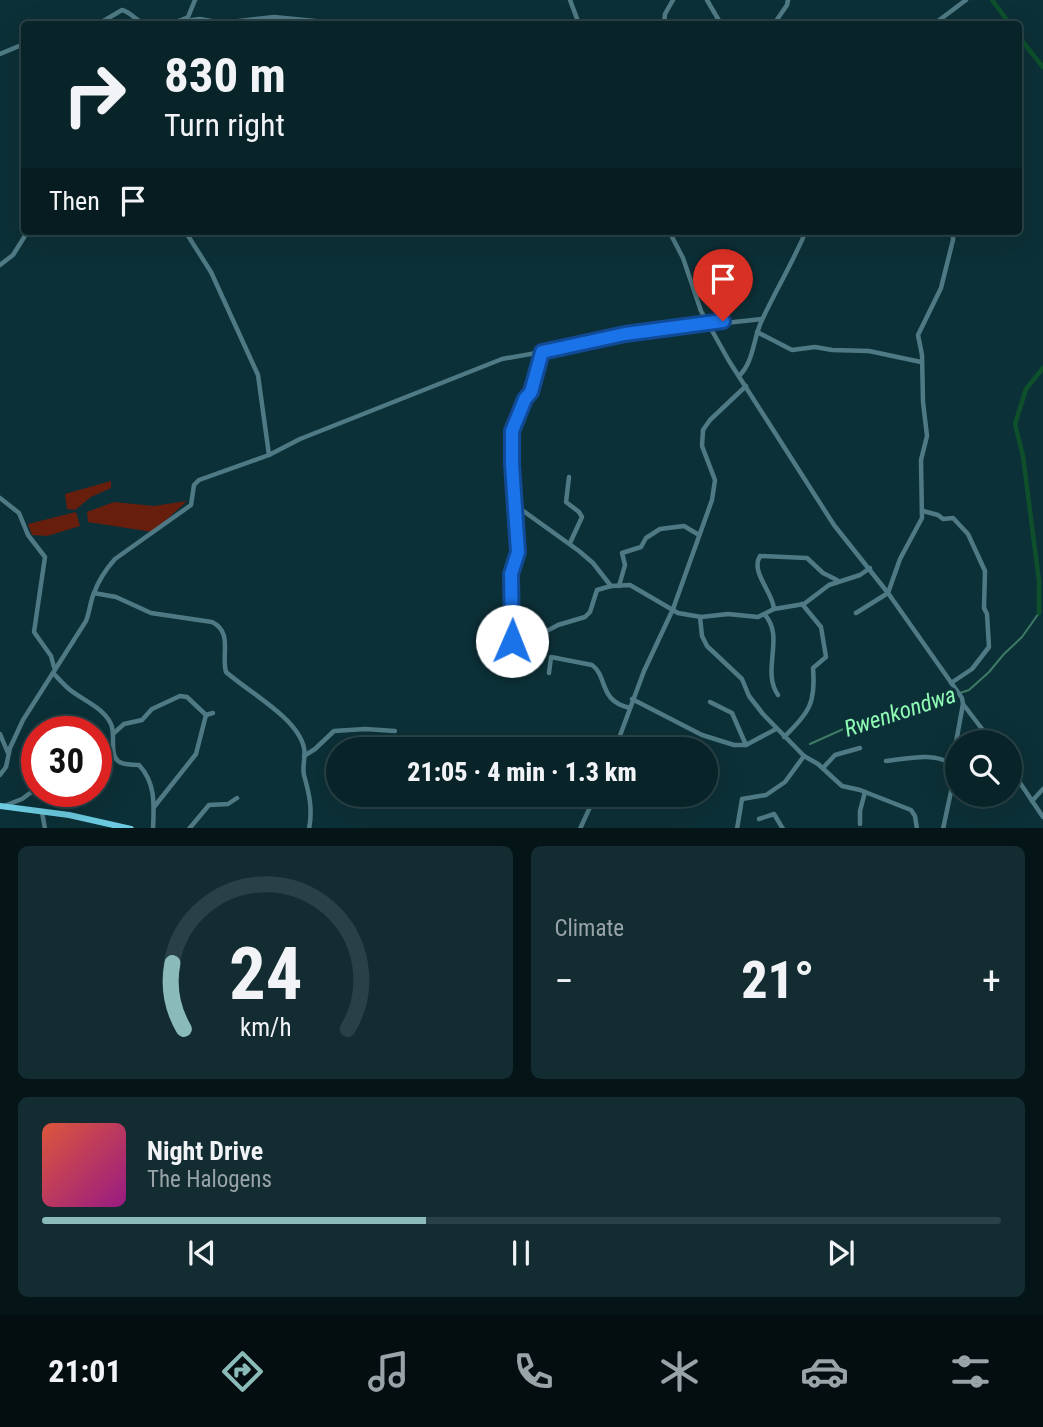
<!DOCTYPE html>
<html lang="en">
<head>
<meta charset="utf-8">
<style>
  body { margin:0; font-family:"Roboto Condensed",sans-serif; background:#122c31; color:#f1f3f6; height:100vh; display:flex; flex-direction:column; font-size:26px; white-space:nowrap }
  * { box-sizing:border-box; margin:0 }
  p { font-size:23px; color:#99a4a8 }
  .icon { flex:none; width:38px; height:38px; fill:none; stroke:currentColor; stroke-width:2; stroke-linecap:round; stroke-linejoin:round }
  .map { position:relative; height:828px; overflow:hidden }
  .drawer { display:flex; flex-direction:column; gap:18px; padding:18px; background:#051417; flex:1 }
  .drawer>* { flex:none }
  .hud { position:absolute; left:21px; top:21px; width:1001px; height:214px; border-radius:7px; box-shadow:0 7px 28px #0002,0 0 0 2px #294146; background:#092429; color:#f1f3f6; overflow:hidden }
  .controls { position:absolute; left:945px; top:730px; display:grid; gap:14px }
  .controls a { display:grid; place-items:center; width:77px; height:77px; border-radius:50%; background:#092429; box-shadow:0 7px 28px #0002,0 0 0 2px #294146; font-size:35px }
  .speed { position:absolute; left:21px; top:716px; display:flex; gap:14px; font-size:35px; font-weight:700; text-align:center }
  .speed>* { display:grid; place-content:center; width:91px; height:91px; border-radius:50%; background:#092429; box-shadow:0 7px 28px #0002,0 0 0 2px #294146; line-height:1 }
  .speed .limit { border:10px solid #d22; background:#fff; color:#111 }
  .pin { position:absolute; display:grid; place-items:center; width:60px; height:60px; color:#fff; margin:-72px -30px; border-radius:50% 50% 50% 0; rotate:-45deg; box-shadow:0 0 7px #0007 }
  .pin .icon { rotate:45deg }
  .me { position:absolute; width:77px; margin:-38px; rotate:1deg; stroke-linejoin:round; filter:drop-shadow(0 0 5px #0008) }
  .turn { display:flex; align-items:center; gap:24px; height:147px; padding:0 28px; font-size:32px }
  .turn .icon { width:91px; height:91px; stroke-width:2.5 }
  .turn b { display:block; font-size:49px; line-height:60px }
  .then { display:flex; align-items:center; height:66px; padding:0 28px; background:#0003; gap:14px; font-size:26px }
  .big { font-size:52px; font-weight:800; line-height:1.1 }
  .drawer .card { flex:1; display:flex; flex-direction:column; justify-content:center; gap:10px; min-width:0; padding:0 24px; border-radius:10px; background:#122c31 }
  .drawer .dial { align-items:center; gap:0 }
  .dial svg { height:182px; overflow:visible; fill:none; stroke:#294146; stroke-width:7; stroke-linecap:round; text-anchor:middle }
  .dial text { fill:#f1f3f6; stroke:none }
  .song { display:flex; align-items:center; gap:21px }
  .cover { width:84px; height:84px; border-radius:10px; background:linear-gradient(135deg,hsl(10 70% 55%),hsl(310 70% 35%)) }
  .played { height:7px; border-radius:4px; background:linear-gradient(90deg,#8bbbb9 40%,#294146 40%) }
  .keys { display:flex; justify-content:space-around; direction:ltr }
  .heat { display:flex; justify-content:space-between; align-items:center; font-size:38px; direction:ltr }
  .drawer .tiles { flex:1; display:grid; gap:18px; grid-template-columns:1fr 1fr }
  .card:last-child { grid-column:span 2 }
  .trip { position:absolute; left:326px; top:737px; width:392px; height:70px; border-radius:35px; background:#092429; box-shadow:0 7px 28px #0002,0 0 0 2px #294146; font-weight:800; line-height:70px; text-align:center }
  .tabs { display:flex; height:112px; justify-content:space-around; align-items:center; background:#040e10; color:#99a4a8 }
  .tabs .icon { width:49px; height:49px }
  .tabs .active { color:#8bbbb9 }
  .tabs b { font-size:32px; color:#f1f3f6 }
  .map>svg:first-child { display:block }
  .green { fill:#681e0d }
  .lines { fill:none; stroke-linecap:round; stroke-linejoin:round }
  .stream { stroke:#3e7b65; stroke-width:2 }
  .river { stroke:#0e502c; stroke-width:4.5 }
  .minor { stroke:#4f7a85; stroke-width:4.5 }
  .major { stroke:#6ccbe0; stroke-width:6 }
  .route-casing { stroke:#114b97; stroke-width:18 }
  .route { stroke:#1a73e8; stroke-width:12 }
  .labels { text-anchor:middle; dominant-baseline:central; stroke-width:7; stroke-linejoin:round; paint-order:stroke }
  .water-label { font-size:23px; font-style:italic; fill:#8efab4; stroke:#0c3037 }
</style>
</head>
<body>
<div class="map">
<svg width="1043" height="829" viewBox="0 0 1043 829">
  <rect width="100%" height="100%" fill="#0c3037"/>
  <!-- green -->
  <g class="green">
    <path d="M111 481V488L91 497 75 510 67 509 65 494Z"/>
    <path d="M187 501 153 532 88 522 87 512 114 502 154 506Z"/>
    <path d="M76 512 80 526 47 536 32 535 28 524Z"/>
  </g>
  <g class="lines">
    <!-- stream -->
    <path class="stream" d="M810 744 859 722 887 717 969 690 989 672 1004 654 1022 637 1039 613"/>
    <!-- river -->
    <g class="river">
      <path d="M992 0 1010 24"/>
      <path d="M1018 36 1043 67"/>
      <path d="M1039 613V581L1023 456 1015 424 1026 389 1043 368"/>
    </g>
    <!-- minor -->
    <g class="minor">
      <path d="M570 0 579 24"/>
      <path d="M707 0 721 24"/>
      <path d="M186 22 195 0"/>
      <path d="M88 24 100 23 122 10C130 12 134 18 141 22 154 27 175 23 186 18"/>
      <path d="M184 24 192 20 200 19 222 23 274 17 315 21 320 24"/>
      <path d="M664 24 665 14 673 0"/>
      <path d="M774 24 787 5 788 0"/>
      <path d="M934 24 966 0"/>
      <path d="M0 54 24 44"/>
      <path d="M185 231 211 272 258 375 269 455"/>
      <path d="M669 231 683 258 701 311 729 361 834 525 888 593 962 698 963 704 992 742"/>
      <path d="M0 265 13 255 28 231"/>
      <path d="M757 332 792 350 815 347 832 350 869 351 921 362"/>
      <path d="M542 352 531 392 525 399 512 431V464L518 552 511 574 512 645 532 639 558 625 585 617 590 612 597 590 611 586 630 585 678 613 701 617 728 614 758 617 774 609 804 604 829 585 860 575 870 568"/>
      <path d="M739 376C754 362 753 338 762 320 776 290 793 262 806 231"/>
      <path d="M569 477 566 502 579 512 582 517 570 543"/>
      <path d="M0 498 19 513 28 535 45 557 34 632 51 656 54 667"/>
      <path d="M515 505 579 551 593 563 611 586"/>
      <path d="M923 511 938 515 943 519 953 518 968 534 985 571 984 608 987 614 989 647 972 669 951 683"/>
      <path d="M619 586 625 565 622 553 641 547 646 538 660 529 684 526 699 535"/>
      <path d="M94 593 116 597 151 613 212 622C233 632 221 655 226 672 247 691 298 718 304 748 306 756 302 766 304 775 309 793 313 809 309 829"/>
      <path d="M774 609C773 592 750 572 760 556L807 558 823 573 837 580"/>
      <path d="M856 613 888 593 900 559 922 518 921 460 927 436 923 402 922 355 918 335 941 288 953 240V231"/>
      <path d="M765 615C785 637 761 671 778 695"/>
      <path d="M700 617 702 636 707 646 742 679 749 696 763 714 804 756 818 764 842 786 860 790 911 810 915 816 917 829"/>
      <path d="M53 673C58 678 63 684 69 689 82 700 103 707 111 724 116 735 109 753 118 761 124 766 132 764 139 765 156 783 154 806 153 829"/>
      <path d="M549 673 551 657 592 665C608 676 598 701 630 708"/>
      <path d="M632 699 702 735 734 745H746L776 729"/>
      <path d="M710 702 732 713 746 745"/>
      <path d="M114 733 124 724 142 720 152 709 180 696 187 697 206 715 213 713"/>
      <path d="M0 734 8 753"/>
      <path d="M784 737C809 713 816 703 813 668L826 657 821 627 802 604"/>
      <path d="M615 749 644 671 673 609 712 500 715 480 702 446 703 430 710 420 746 386"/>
      <path d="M304 756 315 749 334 731 365 729 395 731"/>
      <path d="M96 761 108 759 114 755"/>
      <path d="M886 761C905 759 936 751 952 765"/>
      <path d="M823 768 835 755 860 748"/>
      <path d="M1010 768 1043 817"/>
      <path d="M0 775 6 767 10 748 23 720 86 621C90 611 90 602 94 593 98 582 107 568 115 559L191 505 194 485 199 480 269 455 300 439 502 359 587 344 625 334 762 319"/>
      <path d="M546 794 554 800 562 794"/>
      <path d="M572 794 591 803"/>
      <path d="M1032 801 1043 789"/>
      <path d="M4 806 22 799 37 788"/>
      <path d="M154 807 196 754 206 715"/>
      <path d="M42 812 45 829"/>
      <path d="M759 819 774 814 783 829"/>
      <path d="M860 824V811L865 792"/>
      <path d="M189 829 209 805 228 804 237 798"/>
      <path d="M580 829 596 794"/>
      <path d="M737 829 742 799 766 795 785 782 804 756"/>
      <path d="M943 829 952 787 955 748 963 704"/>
    </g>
    <!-- major -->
    <path class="major" d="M0 806 69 815 131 829"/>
  </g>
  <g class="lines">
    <!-- route casing -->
    <g class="route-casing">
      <path id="route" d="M512 641 511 574 518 552 512 464V431L525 399 531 392 542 352 625 334 723 321"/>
    </g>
    <!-- route -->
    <use href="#route" class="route"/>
  </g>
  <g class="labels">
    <!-- water labels -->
    <g class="water-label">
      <text transform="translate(900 712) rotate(-18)">Rwenkondwa</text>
    </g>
  </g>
</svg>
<div class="controls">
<a><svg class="icon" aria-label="search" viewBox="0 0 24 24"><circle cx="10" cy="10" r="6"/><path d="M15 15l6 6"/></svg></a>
</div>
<div class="speed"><div class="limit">30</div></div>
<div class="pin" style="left:723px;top:321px;background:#d93025"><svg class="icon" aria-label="arrive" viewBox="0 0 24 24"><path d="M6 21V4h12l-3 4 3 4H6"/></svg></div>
<svg class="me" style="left:512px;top:641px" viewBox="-20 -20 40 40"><circle r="19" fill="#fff"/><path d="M0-13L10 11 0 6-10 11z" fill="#1a73e8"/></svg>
<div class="trip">21:05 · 4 min · 1.3 km</div>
<div class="hud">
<div class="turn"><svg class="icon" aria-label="right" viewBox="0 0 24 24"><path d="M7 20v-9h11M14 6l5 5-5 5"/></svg><div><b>830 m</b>Turn right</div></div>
<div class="then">Then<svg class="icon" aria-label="arrive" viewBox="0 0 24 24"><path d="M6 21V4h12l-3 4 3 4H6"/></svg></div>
</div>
</div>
<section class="drawer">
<div class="tiles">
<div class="card dial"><svg viewBox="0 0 100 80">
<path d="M14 69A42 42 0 1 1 86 69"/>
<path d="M14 69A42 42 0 0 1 9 40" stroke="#8bbbb9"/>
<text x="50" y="56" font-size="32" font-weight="700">24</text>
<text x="50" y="72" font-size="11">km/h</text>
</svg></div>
<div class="card"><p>Climate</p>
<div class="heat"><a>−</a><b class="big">21°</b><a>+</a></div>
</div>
<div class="card">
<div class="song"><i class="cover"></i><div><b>Night Drive</b><p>The Halogens</p></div></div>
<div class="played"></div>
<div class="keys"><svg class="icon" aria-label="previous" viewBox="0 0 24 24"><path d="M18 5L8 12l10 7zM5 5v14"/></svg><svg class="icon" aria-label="pause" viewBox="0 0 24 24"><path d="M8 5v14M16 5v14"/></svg><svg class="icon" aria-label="next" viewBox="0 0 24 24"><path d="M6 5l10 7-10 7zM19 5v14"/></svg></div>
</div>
</div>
</section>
<nav class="tabs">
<b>21:01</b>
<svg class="icon active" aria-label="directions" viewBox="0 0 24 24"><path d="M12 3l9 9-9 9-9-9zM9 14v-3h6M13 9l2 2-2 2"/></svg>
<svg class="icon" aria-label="music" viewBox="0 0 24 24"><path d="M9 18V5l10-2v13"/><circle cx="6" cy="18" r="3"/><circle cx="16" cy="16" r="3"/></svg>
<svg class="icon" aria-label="phone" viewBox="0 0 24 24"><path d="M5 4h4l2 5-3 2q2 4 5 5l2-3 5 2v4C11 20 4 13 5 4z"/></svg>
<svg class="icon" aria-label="climate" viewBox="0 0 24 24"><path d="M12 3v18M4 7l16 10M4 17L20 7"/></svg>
<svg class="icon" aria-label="car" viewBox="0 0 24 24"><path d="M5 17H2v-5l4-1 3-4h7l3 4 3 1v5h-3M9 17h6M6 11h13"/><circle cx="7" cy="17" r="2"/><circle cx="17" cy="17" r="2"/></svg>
<svg class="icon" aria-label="filters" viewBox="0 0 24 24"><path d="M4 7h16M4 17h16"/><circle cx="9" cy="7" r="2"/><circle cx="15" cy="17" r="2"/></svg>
</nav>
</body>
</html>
